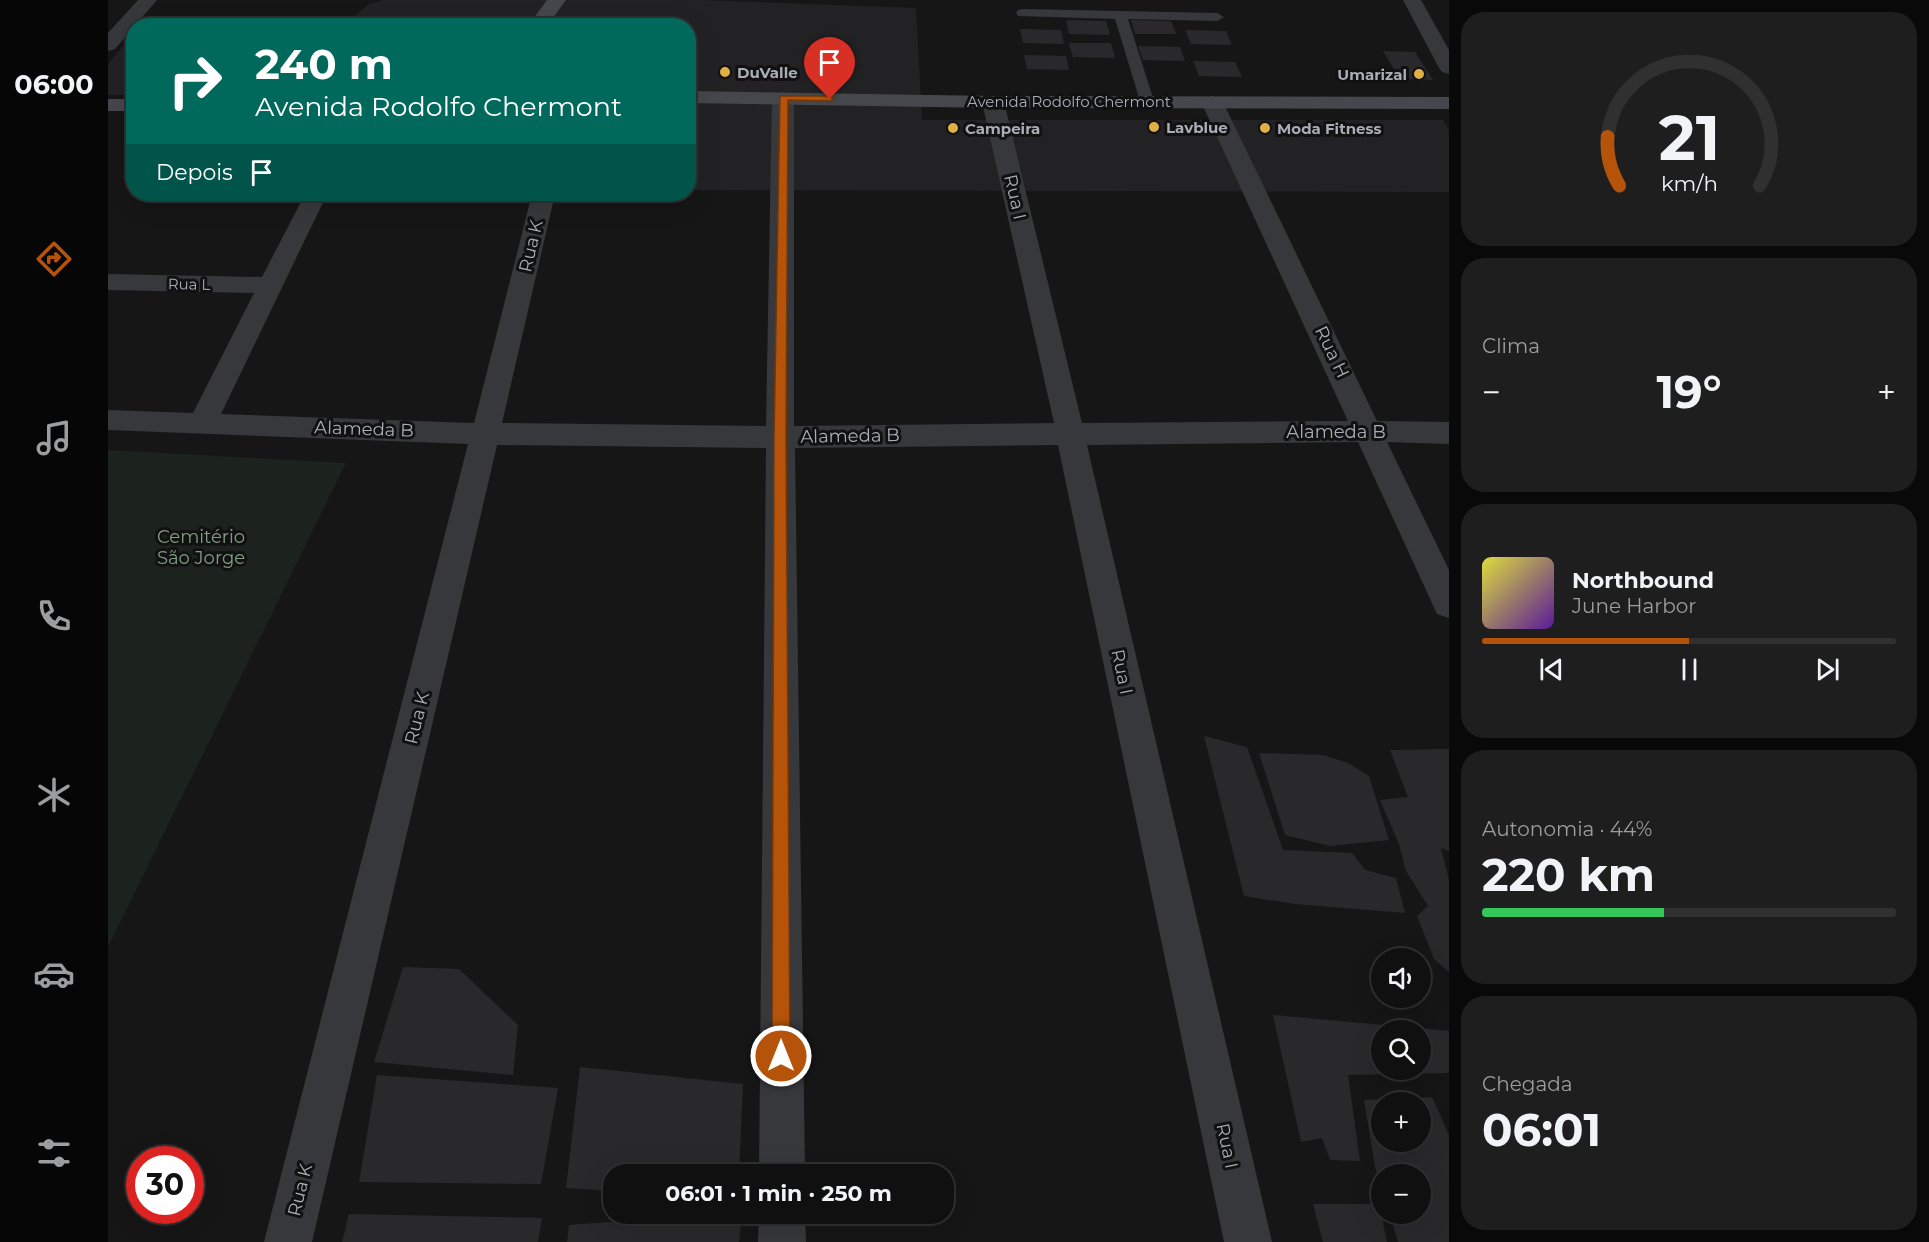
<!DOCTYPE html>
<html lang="pt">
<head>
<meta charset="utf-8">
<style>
  body { margin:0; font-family:Montserrat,sans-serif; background:#1e1e1f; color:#f1f3f6; height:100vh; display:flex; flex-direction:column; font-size:22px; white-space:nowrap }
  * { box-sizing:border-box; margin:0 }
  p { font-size:20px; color:#9c9d9f }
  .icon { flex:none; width:33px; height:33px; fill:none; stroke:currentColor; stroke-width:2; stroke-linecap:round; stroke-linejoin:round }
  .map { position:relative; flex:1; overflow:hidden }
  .side { display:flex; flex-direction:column; gap:12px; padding:12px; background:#090909; width:480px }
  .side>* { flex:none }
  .guide { position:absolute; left:18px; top:18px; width:570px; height:183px; border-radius:24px; box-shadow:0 6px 24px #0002,0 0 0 2px #303031; background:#00695c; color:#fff; overflow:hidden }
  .buttons { position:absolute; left:1263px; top:948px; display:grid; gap:12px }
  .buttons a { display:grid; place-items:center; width:60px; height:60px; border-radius:50%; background:#101011; box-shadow:0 6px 24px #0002,0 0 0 2px #303031; font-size:30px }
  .speed { position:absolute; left:18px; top:1146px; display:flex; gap:12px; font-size:30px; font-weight:700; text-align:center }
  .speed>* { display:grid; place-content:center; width:78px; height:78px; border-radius:50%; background:#101011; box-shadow:0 6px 24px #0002,0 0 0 2px #303031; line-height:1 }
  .speed .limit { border:9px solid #d22; background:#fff; color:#111 }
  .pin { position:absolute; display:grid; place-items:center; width:51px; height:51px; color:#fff; margin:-62px -26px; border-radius:50% 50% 50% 0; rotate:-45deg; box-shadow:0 0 6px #0007 }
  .pin .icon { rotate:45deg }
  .me { position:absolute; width:66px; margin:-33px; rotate:0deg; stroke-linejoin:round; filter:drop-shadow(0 0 4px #0008) }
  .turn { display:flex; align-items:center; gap:21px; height:126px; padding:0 30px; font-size:27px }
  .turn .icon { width:78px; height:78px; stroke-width:2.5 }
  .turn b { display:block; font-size:42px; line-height:51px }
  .then { display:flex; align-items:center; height:57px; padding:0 30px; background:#0003; gap:12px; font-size:22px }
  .big { font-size:45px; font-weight:700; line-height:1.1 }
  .side .widget { flex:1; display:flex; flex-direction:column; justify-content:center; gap:9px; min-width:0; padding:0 21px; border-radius:24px; background:#1e1e1f }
  .side .dial { align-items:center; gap:0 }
  .dial svg { height:156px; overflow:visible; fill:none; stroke:#303031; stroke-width:7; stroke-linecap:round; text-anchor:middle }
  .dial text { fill:#f1f3f6; stroke:none }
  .song { display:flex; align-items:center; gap:18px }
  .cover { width:72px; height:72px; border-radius:9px; background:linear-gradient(135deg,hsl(60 70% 55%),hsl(270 70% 35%)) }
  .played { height:6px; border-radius:3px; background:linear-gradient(90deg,#b45309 50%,#303031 50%) }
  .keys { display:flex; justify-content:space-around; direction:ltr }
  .heat { display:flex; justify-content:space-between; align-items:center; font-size:33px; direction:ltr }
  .charge { height:9px; border-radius:4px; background:linear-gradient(90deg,#34c759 44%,#303031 0) }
  .trip { position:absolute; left:495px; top:1164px; width:351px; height:60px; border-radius:24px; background:#101011; box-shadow:0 6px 24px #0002,0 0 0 2px #303031; font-weight:700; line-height:60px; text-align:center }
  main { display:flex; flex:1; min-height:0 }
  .menu { display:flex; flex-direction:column; width:108px; justify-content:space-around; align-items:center; background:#060607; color:#9c9d9f }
  .menu .icon { width:42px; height:42px }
  .menu .current { color:#b45309 }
  .menu b { font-size:27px; color:#f1f3f6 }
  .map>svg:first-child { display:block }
  .built { fill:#222224 }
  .green { fill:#1c221d }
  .building { fill:#29292b; fill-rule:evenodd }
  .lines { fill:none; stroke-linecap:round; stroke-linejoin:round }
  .service { fill:#37383c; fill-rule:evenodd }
  .minor { fill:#37383c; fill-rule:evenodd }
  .secondary { fill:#45474c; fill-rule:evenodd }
  .route { fill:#b45309; stroke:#753606; stroke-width:1.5 }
  .poi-dot { fill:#e0b045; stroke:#111112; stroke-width:2 }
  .labels { text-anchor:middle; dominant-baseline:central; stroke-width:6; stroke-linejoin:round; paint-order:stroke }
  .far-poi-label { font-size:15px; font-weight:bold; fill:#a9adb6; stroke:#111112; text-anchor:start }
  .far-street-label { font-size:15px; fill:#a9adb6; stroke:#111112 }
  .street-label { font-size:18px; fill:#a9adb6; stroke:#111112 }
  .park-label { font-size:18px; fill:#829f84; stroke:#111112 }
</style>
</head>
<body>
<main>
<nav class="menu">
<b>06:00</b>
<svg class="icon current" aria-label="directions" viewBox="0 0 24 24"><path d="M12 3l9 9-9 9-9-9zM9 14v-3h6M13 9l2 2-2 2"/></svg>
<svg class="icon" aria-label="music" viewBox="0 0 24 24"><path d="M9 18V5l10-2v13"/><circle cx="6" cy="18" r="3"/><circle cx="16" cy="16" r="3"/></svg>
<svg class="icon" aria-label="phone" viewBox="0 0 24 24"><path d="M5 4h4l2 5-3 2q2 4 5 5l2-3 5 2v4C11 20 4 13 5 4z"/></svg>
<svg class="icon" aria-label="climate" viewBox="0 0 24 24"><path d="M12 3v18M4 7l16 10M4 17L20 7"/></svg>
<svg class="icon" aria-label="car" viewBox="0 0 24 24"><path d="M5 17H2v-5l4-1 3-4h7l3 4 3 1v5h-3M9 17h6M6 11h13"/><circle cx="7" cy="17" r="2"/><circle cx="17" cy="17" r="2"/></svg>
<svg class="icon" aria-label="filters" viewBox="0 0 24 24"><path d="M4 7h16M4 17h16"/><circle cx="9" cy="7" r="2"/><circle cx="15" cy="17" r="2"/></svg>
</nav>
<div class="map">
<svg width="1341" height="1242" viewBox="0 0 1341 1242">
  <rect width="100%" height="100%" fill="#161617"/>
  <!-- built -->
  <g class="built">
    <path d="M275 0H594L808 8 814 120H1335L1341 130V192L581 190 580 26H235L261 4Z"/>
    <path d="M25 34V95H0V64Z"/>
  </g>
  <!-- green -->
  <path class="green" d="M0 450 238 463 0 947Z"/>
  <!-- building -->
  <g class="building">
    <path d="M958 20 998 21 1002 35 961 34Z"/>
    <path d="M1023 20 1063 21 1068 34H1027Z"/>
    <path d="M912 29 953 30 956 44 915 43Z"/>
    <path d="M1077 30 1118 31 1124 45 1083 44Z"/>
    <path d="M961 43H1003L1007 58 965 57Z"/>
    <path d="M1030 46 1072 47 1077 61 1035 60Z"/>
    <path d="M1275 51 1307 52 1325 80 1292 79Z"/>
    <path d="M916 55 958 56 961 70 919 69Z"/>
    <path d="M1085 61 1127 62 1134 77 1091 76Z"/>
    <path d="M1096 736 1139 747 1175 850 1244 853 1257 870 1288 878 1297 913 1187 904 1136 896Z"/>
    <path d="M1341 749V851L1333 848 1341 880V972L1326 959 1309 916 1320 906 1298 871 1291 844 1272 800 1300 797 1282 750Z"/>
    <path d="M1151 753 1215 755 1240 763 1261 776 1281 840 1222 846 1177 835Z"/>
    <path d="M295 967 351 969 410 1025 405 1075 266 1062Z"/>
    <path d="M1165 1015 1341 1031V1073L1240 1075 1252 1161 1222 1160 1214 1138 1193 1142ZM1274 1030H1312V1070H1274Z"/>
    <path d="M472 1067 635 1084 631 1174H506V1191L458 1188Z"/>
    <path d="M269 1075 450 1088 433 1184 251 1182Z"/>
    <path d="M1324 1097 1341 1135V1242H1290L1282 1214H1312V1174H1274L1273 1186 1267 1167 1256 1100ZM1274 1102H1312V1142H1274Z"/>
    <path d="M1205 1204H1271L1279 1242H1215Z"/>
    <path d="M241 1214 434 1218 430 1242H234Z"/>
    <path d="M608 1214H634L631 1242H459L461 1225Z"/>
  </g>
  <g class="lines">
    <!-- service -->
    <path class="service" d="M915 9 1109 13 1116 17 1109 21 1020 19 1046 101 1039 105 1032 101 1007 19 910 16 908 13 910 10Z"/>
    <!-- minor -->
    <g class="minor">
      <path d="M30 0H49L7 49 0 51V33Z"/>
      <path d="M1295 0H1313L1341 50V74L1334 72 1331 68Z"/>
      <path d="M675 92 682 94 686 98V426L946 423 874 102 878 98 885 96 892 98 896 102 974 423 1240 421 1093 102 1097 98 1104 96 1111 98 1115 102 1269 421 1341 422V444L1279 442 1341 570V618L1329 614 1250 442 979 445 1164 1242H1116L950 445 687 448 697 1174H651L658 448 389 445 204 1242H156L360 444 0 430V410L85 413 146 293 0 290V274L154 277 197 194H219L113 414 366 423 424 194H447L394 423 658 426 664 98 668 94Z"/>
      <path d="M651 1214H697L698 1242H650Z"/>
    </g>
    <!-- secondary -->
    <g class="secondary">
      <path d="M439 0H458L439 26H420Z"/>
      <path d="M580 91 885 96 1341 97V109L885 108 580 103Z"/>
      <rect x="0" y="99" width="26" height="12"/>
    </g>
  </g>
  <!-- route -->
  <path class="route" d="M672 96H722L726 99 722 101 680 100 678 437 682 1056 680 1062 673 1064 667 1062 664 1056 666 437Z"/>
  <!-- markers -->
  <g class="poi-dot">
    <circle cx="617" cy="72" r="6"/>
    <circle cx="1311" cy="74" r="6"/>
    <circle cx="1046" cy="127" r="6"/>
    <circle cx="845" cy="128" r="6"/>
    <circle cx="1157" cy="128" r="6"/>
  </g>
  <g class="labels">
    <!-- far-poi labels -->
    <g class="far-poi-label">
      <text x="629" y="72">DuValle</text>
      <text x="1299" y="74" text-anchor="end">Umarizal</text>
      <text x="1058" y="127">Lavblue</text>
      <text x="857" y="128">Campeira</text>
      <text x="1169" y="128">Moda Fitness</text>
    </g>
    <!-- far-street labels -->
    <g class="far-street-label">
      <text x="961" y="101">Avenida Rodolfo Chermont</text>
      <text transform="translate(81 284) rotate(1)">Rua L</text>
    </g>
    <!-- street labels -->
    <g class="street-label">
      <text transform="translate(907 197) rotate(77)">Rua I</text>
      <text transform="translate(423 246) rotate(-77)">Rua K</text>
      <text transform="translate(1224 352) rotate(64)">Rua H</text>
      <text transform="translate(256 429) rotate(2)">Alameda B</text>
      <text x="1228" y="432">Alameda B</text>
      <text transform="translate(742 436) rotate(-1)">Alameda B</text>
      <text transform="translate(1014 672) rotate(78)">Rua I</text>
      <text transform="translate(309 718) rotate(-76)">Rua K</text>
      <text transform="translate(1119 1146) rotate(78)">Rua I</text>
      <text transform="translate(192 1190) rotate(-76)">Rua K</text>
    </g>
    <!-- park labels -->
    <g class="park-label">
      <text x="93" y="537">Cemitério<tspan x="93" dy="21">São Jorge</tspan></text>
    </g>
  </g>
</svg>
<div class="buttons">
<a><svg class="icon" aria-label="sound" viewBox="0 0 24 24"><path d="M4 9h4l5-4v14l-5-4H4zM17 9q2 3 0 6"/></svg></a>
<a><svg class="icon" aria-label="search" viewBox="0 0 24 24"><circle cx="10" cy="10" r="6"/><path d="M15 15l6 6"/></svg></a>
<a>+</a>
<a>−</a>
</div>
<div class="speed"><div class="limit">30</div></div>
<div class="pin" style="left:722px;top:99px;background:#d93025"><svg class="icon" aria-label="arrive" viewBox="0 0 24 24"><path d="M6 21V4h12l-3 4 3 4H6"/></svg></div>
<svg class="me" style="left:673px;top:1056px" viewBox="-20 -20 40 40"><circle r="17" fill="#b45309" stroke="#fff" stroke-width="3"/><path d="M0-11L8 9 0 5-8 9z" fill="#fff"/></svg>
<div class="trip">06:01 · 1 min · 250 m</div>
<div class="guide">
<div class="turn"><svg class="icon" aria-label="right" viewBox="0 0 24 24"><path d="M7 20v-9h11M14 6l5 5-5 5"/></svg><div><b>240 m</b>Avenida Rodolfo Chermont</div></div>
<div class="then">Depois<svg class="icon" aria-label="arrive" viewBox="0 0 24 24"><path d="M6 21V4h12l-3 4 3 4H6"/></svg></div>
</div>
</div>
<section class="side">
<div class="widget dial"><svg viewBox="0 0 100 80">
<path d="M14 69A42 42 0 1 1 86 69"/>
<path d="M14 69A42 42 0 0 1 8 44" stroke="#b45309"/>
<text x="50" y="56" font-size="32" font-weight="700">21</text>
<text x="50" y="72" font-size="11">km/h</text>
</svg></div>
<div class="widget"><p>Clima</p>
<div class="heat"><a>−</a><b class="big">19°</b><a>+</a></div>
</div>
<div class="widget">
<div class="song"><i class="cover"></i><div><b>Northbound</b><p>June Harbor</p></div></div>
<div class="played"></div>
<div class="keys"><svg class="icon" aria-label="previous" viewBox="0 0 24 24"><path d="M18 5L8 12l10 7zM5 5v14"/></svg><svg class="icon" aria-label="pause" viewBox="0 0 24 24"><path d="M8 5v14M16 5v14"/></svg><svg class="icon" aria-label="next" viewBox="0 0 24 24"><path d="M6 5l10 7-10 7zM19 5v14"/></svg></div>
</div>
<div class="widget"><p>Autonomia · 44%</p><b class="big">220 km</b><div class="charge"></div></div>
<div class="widget"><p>Chegada</p><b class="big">06:01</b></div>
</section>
</main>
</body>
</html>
